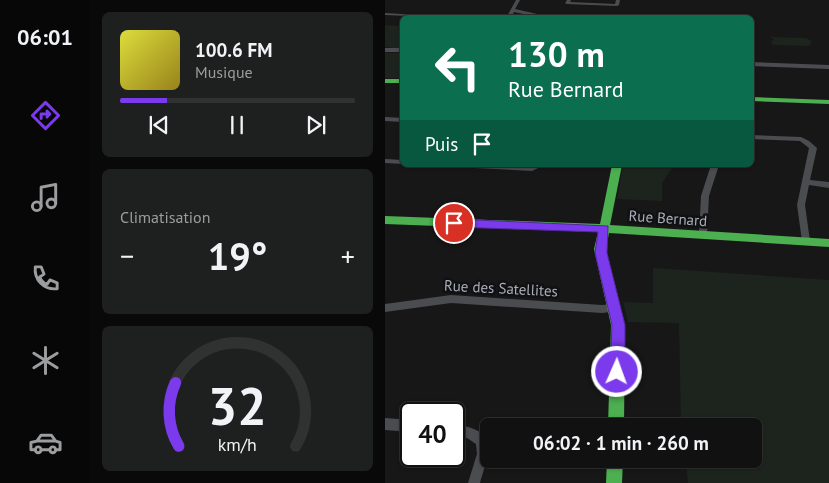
<!DOCTYPE html>
<html lang="fr">
<head>
<meta charset="utf-8">
<style>
  body { margin:0; font-family:"PT Sans",sans-serif; background:#1e1f1f; color:#f1f3f6; height:100vh; display:flex; flex-direction:column; font-size:19px; white-space:nowrap }
  * { box-sizing:border-box; margin:0 }
  p { font-size:16px; color:#9c9d9f }
  .icon { flex:none; width:28px; height:28px; fill:none; stroke:currentColor; stroke-width:2; stroke-linecap:round; stroke-linejoin:round }
  .map { position:relative; flex:1; overflow:hidden }
  .side { display:flex; flex-direction:column; gap:12px; padding:12px; background:#090909; width:295px }
  .side>* { flex:none }
  .top-card { position:absolute; left:15px; top:15px; width:354px; height:152px; border-radius:8px; box-shadow:0 1px 4px #0004,0 0 0 1px #303131; background:#0b6e4f; color:#fff; overflow:hidden }
  .speed { position:absolute; left:15px; top:402px; display:flex; gap:10px; font-size:25px; font-weight:700; text-align:center }
  .speed>* { display:grid; place-content:center; width:65px; height:65px; border-radius:50%; background:#111; box-shadow:0 1px 4px #0004,0 0 0 1px #303131; line-height:1 }
  .speed .limit { border:2px solid #111; border-radius:8px; background:#fff; color:#111 }
  .pin { position:absolute; display:grid; place-items:center; width:42px; height:42px; color:#fff; margin:-21px; border:2px solid #fff; border-radius:50%; box-shadow:0 1px 5px #0007 }
  .me { position:absolute; width:55px; margin:-28px; rotate:2deg; stroke-linejoin:round; filter:drop-shadow(0 0 4px #0008) }
  .turn { display:flex; align-items:center; gap:18px; height:105px; padding:0 25px; font-size:22px }
  .turn .icon { width:65px; height:65px; stroke-width:2.5 }
  .turn b { display:block; font-size:35px; line-height:42px }
  .then { display:flex; align-items:center; height:48px; padding:0 25px; background:#0003; gap:10px; font-size:19px }
  .big { font-size:38px; font-weight:700; line-height:1.1 }
  .side .card { flex:1; display:flex; flex-direction:column; justify-content:center; gap:8px; min-width:0; padding:0 18px; border-radius:8px; background:#1e1f1f }
  .side .dial { align-items:center; gap:0 }
  .dial svg { height:130px; overflow:visible; fill:none; stroke:#303131; stroke-width:7; stroke-linecap:round; text-anchor:middle }
  .dial text { fill:#f1f3f6; stroke:none }
  .song { display:flex; align-items:center; gap:15px }
  .cover { width:60px; height:60px; border-radius:8px; background:linear-gradient(135deg,hsl(60 70% 55%),hsl(50 70% 35%)) }
  .played { height:5px; border-radius:2px; background:linear-gradient(90deg,#7c3aed 20%,#303131 20%) }
  .keys { display:flex; justify-content:space-around; direction:ltr }
  .heat { display:flex; justify-content:space-between; align-items:center; font-size:28px; direction:ltr }
  .trip { position:absolute; left:95px; top:418px; width:282px; height:50px; border-radius:8px; background:#111; box-shadow:0 1px 4px #0004,0 0 0 1px #303131; font-weight:700; line-height:50px; text-align:center }
  main { display:flex; flex:1; min-height:0 }
  .tab-bar { display:flex; flex-direction:column; width:90px; justify-content:space-around; align-items:center; background:#070707; color:#9c9d9f }
  .tab-bar .icon { width:35px; height:35px }
  .tab-bar .current { color:#7c3aed }
  .tab-bar b { font-size:22px; color:#f1f3f6 }
  .map>svg:first-child { display:block }
  .green { fill:#1d241e }
  .lines { fill:none; stroke-linecap:round; stroke-linejoin:round }
  .street { fill:#4b4c50; fill-rule:evenodd }
  .fast { fill:#4caf50; fill-rule:evenodd }
  .route { fill:#7c3aed; stroke:#51269a }
  .labels { text-anchor:middle; dominant-baseline:central; stroke-width:5; stroke-linejoin:round; paint-order:stroke }
  .street-label { font-size:15px; fill:#a8adb8; stroke:#111113 }
</style>
</head>
<body>
<main>
<nav class="tab-bar">
<b>06:01</b>
<svg class="icon current" aria-label="directions" viewBox="0 0 24 24"><path d="M12 3l9 9-9 9-9-9zM9 14v-3h6M13 9l2 2-2 2"/></svg>
<svg class="icon" aria-label="music" viewBox="0 0 24 24"><path d="M9 18V5l10-2v13"/><circle cx="6" cy="18" r="3"/><circle cx="16" cy="16" r="3"/></svg>
<svg class="icon" aria-label="phone" viewBox="0 0 24 24"><path d="M5 4h4l2 5-3 2q2 4 5 5l2-3 5 2v4C11 20 4 13 5 4z"/></svg>
<svg class="icon" aria-label="climate" viewBox="0 0 24 24"><path d="M12 3v18M4 7l16 10M4 17L20 7"/></svg>
<svg class="icon" aria-label="car" viewBox="0 0 24 24"><path d="M5 17H2v-5l4-1 3-4h7l3 4 3 1v5h-3M9 17h6M6 11h13"/><circle cx="7" cy="17" r="2"/><circle cx="17" cy="17" r="2"/></svg>
</nav>
<section class="side">
<div class="card">
<div class="song"><i class="cover"></i><div><b>100.6 FM</b><p>Musique</p></div></div>
<div class="played"></div>
<div class="keys"><svg class="icon" aria-label="previous" viewBox="0 0 24 24"><path d="M18 5L8 12l10 7zM5 5v14"/></svg><svg class="icon" aria-label="pause" viewBox="0 0 24 24"><path d="M8 5v14M16 5v14"/></svg><svg class="icon" aria-label="next" viewBox="0 0 24 24"><path d="M6 5l10 7-10 7zM19 5v14"/></svg></div>
</div>
<div class="card"><p>Climatisation</p>
<div class="heat"><a>−</a><b class="big">19°</b><a>+</a></div>
</div>
<div class="card dial"><svg viewBox="0 0 100 80">
<path d="M14 69A42 42 0 1 1 86 69"/>
<path d="M14 69A42 42 0 0 1 12 30" stroke="#7c3aed"/>
<text x="50" y="56" font-size="32" font-weight="700">32</text>
<text x="50" y="72" font-size="11">km/h</text>
</svg></div>
</section>
<div class="map">
<svg width="444" height="483" viewBox="0 0 444 483">
  <rect width="100%" height="100%" fill="#171717"/>
  <!-- green -->
  <g class="green">
    <path d="M0 25 17 26V49L0 47Z"/>
    <path d="M385 37 421 38 427 41 424 46 388 45 386 41 390 40Z"/>
    <rect x="0" y="53" width="17" height="25"/>
    <path d="M238 165H289L277 183V201L232 199Z"/>
    <path d="M268 268 444 280V483H303L301 459H369V426H296L294 323 243 322 238 302 268 303Z"/>
  </g>
  <g class="lines">
    <!-- street -->
    <g class="street">
      <path d="M131 0H135L130 9 170 18H158L129 12 126 18H121Z"/>
      <path d="M182 0H186L185 2 230 4 231 0H235L234 5 232 6 182 4 180 3Z"/>
      <path d="M0 13 66 17 68 18 0 15Z"/>
      <rect x="0" y="48" width="18" height="4"/>
      <path d="M366 62 444 65V69L366 66Z"/>
      <path d="M0 117 18 118V122L0 121Z"/>
      <path d="M366 135 416 137 424 141 432 148 425 180 444 182V188L424 185 420 205 425 241 424 243H418L417 241 412 205 424 148 415 141 366 139Z"/>
      <path d="M0 159 18 160V164L0 163Z"/>
      <path d="M65 165 146 167 149 165H159L147 171 69 167Z"/>
      <path d="M326 165H334L324 196 322 235 318 238 314 235 316 196Z"/>
      <path d="M66 295 217 305 230 304 233 305 235 308 233 311 217 313 66 303 0 312V304Z"/>
      <path d="M0 418 26 420V432L0 430Z"/>
      <path d="M69 424C113 431 106 447 95 483H83L92 454 91 444 82 438 69 436Z"/>
    </g>
    <!-- fast -->
    <g class="fast">
      <rect x="0" y="79" width="18" height="4"/>
      <path d="M366 97 444 100V104L366 101Z"/>
      <path d="M227 165H237L225 225 444 239V247L224 233 221 249 240 325 239 426H223L226 325 209 249 213 232 0 224V216L215 224Z"/>
      <path d="M222 459H238L237 483H221Z"/>
    </g>
  </g>
  <!-- route -->
  <path class="route" d="M69 219 223 226 222 253 240 325V372L237 377 232 379 227 377 225 372 227 325 210 253 213 232 69 227 63 223Z"/>
  <g class="labels">
    <!-- street labels -->
    <g class="street-label">
      <text transform="translate(283 218) rotate(4)">Rue Bernard</text>
      <text transform="translate(116 288) rotate(3)">Rue des Satellites</text>
    </g>
  </g>
</svg>
<div class="speed"><div class="limit">40</div></div>
<div class="pin" style="left:69px;top:223px;background:#d93025"><svg class="icon" aria-label="arrive" viewBox="0 0 24 24"><path d="M6 21V4h12l-3 4 3 4H6"/></svg></div>
<svg class="me" style="left:232px;top:372px" viewBox="-20 -20 40 40"><circle r="17" fill="#7c3aed" stroke="#fff" stroke-width="3"/><path d="M0-11L8 9 0 5-8 9z" fill="#fff"/></svg>
<div class="trip">06:02 · 1 min · 260 m</div>
<div class="top-card">
<div class="turn"><svg class="icon" aria-label="left" viewBox="0 0 24 24"><path d="M17 20v-9H6M10 6l-5 5 5 5"/></svg><div><b>130 m</b>Rue Bernard</div></div>
<div class="then">Puis<svg class="icon" aria-label="arrive" viewBox="0 0 24 24"><path d="M6 21V4h12l-3 4 3 4H6"/></svg></div>
</div>
</div>
</main>
</body>
</html>
